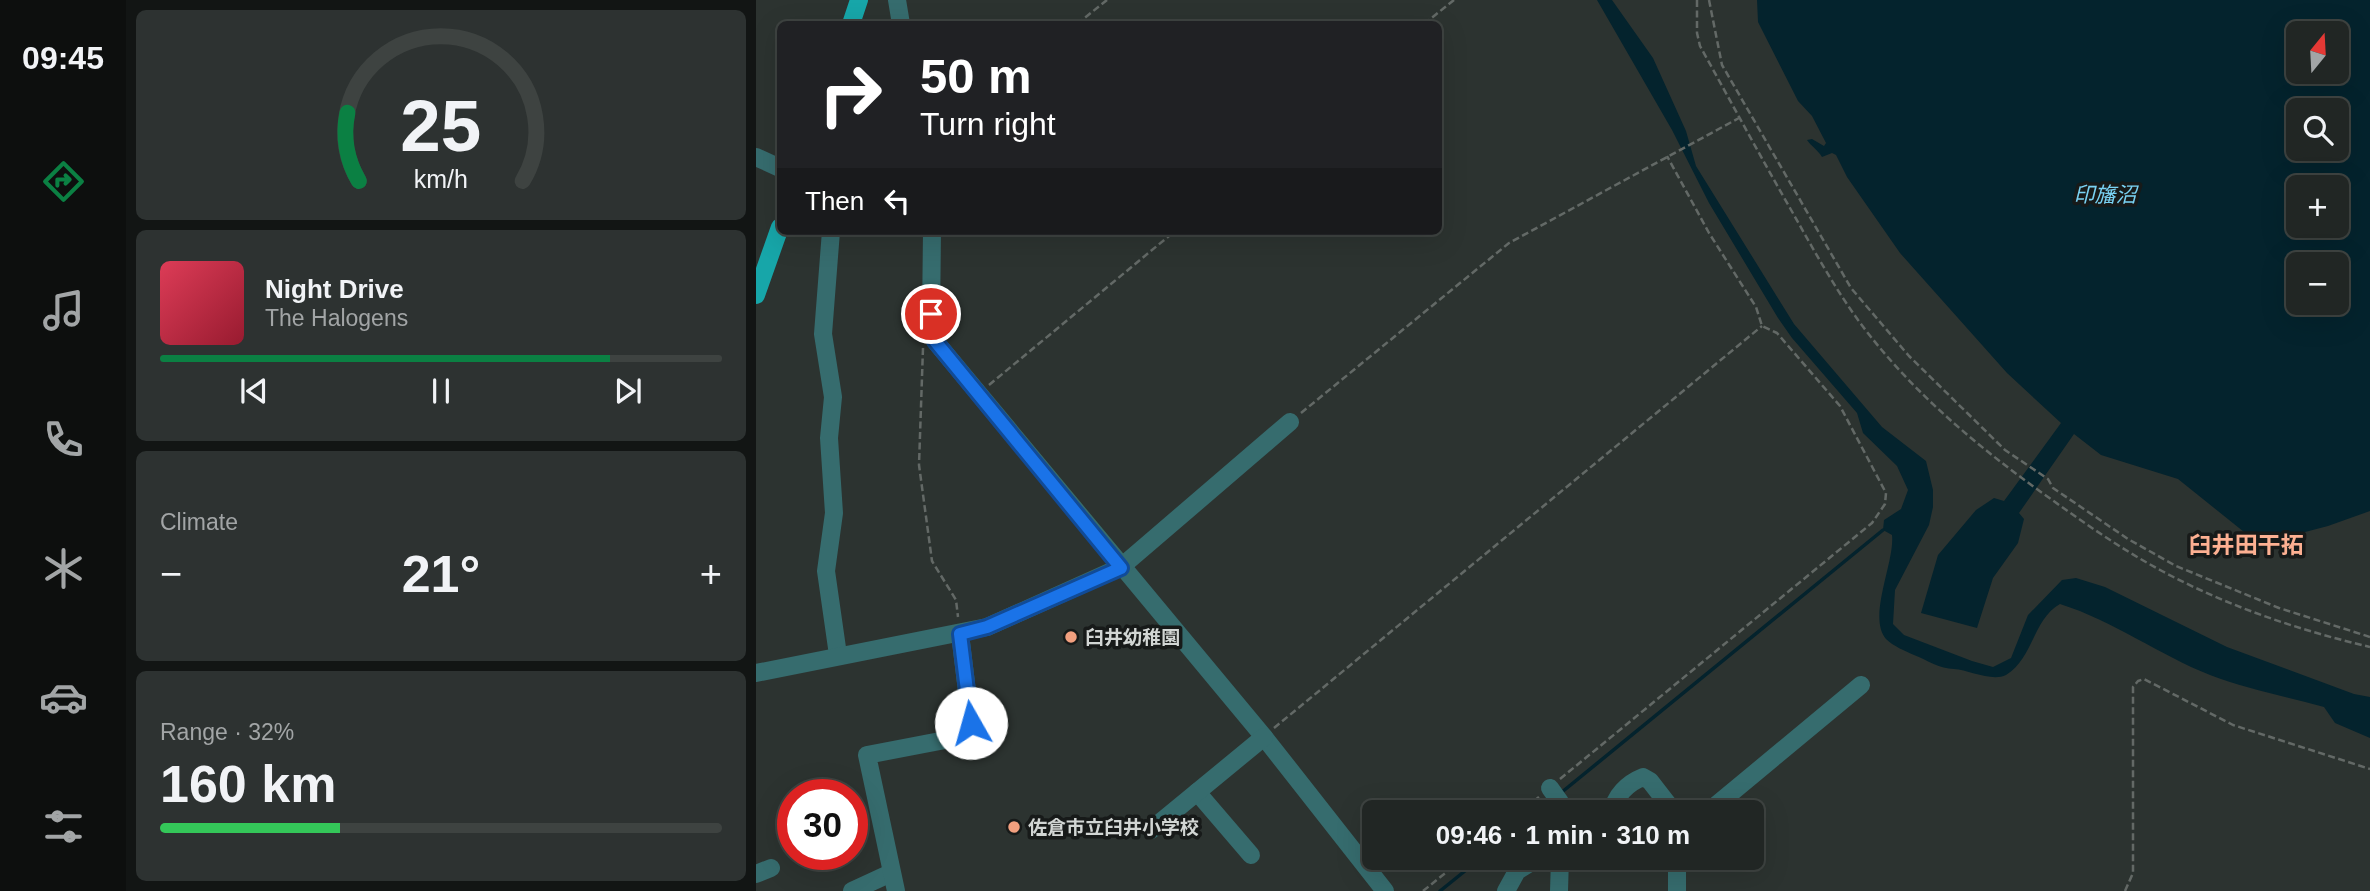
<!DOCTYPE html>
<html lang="en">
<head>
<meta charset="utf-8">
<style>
  body { margin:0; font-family:Arial,"Noto Sans JP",sans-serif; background:#2d3231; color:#f1f3f6; height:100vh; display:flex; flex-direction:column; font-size:26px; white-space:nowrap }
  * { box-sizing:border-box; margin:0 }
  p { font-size:23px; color:#a2a5a6 }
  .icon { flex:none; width:38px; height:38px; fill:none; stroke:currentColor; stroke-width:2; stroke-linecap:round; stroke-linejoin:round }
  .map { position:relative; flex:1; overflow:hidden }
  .sheet { display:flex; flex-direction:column; gap:10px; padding:10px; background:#121514; width:630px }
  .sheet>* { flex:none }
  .banner { position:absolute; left:21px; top:21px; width:665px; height:214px; border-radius:10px; box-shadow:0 7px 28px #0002,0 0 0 2px #3e4341; background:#202124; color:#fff; overflow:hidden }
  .needle { width:46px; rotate:18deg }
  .fabs { position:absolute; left:1530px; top:21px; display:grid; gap:14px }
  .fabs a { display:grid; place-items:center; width:63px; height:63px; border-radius:10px; background:#212624; box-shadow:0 7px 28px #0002,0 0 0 2px #3e4341; font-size:35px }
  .speed { position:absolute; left:21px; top:779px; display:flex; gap:14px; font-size:35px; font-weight:700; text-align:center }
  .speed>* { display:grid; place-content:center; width:91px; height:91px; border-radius:50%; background:#212624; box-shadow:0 7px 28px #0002,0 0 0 2px #3e4341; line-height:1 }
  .speed .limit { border:10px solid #d22; background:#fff; color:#111 }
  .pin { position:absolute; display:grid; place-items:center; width:60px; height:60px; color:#fff; margin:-30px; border:4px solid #fff; border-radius:50%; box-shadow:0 2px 7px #0007 }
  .me { position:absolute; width:77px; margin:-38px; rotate:353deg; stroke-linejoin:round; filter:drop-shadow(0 0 5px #0008) }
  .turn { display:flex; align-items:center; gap:24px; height:147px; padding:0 28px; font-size:32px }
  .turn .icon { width:91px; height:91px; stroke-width:2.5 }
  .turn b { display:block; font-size:49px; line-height:60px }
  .then { display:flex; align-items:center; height:66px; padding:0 28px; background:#0003; gap:14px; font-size:26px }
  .big { font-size:52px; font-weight:700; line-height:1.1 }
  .sheet .tile { flex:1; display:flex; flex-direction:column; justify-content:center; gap:10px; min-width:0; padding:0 24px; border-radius:10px; background:#2d3231 }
  .sheet .dial { align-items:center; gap:0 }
  .dial svg { height:182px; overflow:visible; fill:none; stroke:#3e4341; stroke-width:7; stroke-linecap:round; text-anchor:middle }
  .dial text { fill:#f1f3f6; stroke:none }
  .song { display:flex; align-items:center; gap:21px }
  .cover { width:84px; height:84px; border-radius:10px; background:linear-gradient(135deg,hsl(350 70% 55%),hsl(350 70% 35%)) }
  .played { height:7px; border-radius:4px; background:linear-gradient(90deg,#0b8043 80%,#3e4341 80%) }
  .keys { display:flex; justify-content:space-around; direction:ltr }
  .heat { display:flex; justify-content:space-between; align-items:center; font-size:38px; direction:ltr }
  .charge { height:10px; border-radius:5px; background:linear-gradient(90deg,#34c759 32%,#3e4341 0) }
  .trip { position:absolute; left:606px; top:800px; width:402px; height:70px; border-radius:10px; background:#212624; box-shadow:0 7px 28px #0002,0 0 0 2px #3e4341; font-weight:700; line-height:70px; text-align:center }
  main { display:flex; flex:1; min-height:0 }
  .menu { display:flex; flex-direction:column; width:126px; justify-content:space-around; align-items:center; background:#0d0f0e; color:#a2a5a6 }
  .menu .icon { width:49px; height:49px }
  .menu .current { color:#0b8043 }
  .menu b { font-size:32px; color:#f1f3f6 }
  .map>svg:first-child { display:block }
  .water { fill:#04232d; fill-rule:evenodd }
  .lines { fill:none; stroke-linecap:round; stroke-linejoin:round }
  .stream { stroke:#04232d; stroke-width:3.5 }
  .path { stroke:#636966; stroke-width:2.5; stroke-dasharray:7 3.5; stroke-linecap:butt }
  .minor { stroke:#366c6e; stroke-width:18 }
  .major { stroke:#17a6a9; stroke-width:18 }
  .route-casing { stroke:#114b97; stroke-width:18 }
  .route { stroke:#1a73e8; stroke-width:12 }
  .poi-dot { fill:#f2a07f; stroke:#171a19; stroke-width:2.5 }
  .labels { text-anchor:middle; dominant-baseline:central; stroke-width:7; stroke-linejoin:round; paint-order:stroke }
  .poi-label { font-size:19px; font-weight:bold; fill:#d2d6d4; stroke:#171a19; text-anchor:start }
  .water-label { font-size:21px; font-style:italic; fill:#79d2f3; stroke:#171a19 }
  .quarter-label { font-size:23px; font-weight:bold; fill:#fdb092; stroke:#171a19 }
</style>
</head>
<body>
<main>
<nav class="menu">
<b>09:45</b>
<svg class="icon current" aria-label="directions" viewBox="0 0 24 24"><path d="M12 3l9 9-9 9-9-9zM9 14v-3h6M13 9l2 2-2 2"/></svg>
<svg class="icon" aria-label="music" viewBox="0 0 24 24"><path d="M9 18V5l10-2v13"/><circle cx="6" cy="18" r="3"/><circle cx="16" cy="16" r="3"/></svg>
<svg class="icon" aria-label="phone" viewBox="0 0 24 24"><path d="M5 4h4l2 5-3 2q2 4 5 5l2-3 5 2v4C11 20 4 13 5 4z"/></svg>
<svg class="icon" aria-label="climate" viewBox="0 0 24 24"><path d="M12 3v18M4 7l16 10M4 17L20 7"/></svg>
<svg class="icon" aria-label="car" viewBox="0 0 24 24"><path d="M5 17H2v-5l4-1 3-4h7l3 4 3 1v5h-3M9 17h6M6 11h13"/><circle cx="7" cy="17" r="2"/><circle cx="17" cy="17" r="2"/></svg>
<svg class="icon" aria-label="filters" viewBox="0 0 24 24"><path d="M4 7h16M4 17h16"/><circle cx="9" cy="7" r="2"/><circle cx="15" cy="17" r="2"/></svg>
</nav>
<section class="sheet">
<div class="tile dial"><svg viewBox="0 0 100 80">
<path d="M14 69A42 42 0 1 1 86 69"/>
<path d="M14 69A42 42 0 0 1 9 39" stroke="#0b8043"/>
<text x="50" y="56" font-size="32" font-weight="700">25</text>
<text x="50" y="72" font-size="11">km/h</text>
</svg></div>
<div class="tile">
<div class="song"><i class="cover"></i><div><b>Night Drive</b><p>The Halogens</p></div></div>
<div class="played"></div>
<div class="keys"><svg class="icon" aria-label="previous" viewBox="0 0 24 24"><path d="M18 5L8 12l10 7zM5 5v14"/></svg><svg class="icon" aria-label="pause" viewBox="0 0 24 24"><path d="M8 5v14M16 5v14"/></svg><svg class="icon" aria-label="next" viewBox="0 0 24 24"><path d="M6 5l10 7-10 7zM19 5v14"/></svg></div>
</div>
<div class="tile"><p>Climate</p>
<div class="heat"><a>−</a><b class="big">21°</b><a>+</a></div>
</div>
<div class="tile"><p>Range · 32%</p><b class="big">160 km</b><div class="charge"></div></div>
</section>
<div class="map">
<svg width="1614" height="891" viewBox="0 0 1614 891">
  <rect width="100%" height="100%" fill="#2c3330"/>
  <!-- water -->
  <g class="water">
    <path d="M841 0H856L897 58 930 131 940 166 1038 324 1126 427 1170 461 1177 490V507L1173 525 1139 590 1137 624 1148 635 1216 661 1237 667 1255 658 1272 615 1306 580 1320 578 1349 587 1471 647 1598 694 1614 697V738L1579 723 1568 707C1531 697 1491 689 1454 675 1403 655 1358 621 1304 604 1277 619 1277 659 1250 675 1236 682 1213 670 1198 669 1184 669 1171 660 1158 655 1149 651 1137 646 1130 639 1111 617 1139 562 1136 535L1127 530 1128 520 1145 509 1152 490 1141 466 1107 433 1101 413 1036 338 1022 318 953 203 916 130Z"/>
    <path d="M1001 0H1614V511L1572 526 1503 544 1422 479 1345 455 1318 434 1263 513 1268 519 1262 543 1237 578 1221 628 1165 613 1182 555 1220 510 1238 498 1248 501 1305 423 1251 373 1144 253 1091 177 1080 155 1076 153 1066 157C1062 150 1056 147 1051 140L1056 139 1068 146 1070 143 1056 116 1042 101 1002 22ZM1542 33H1580V72H1542ZM1542 110H1580V149H1542ZM1542 187H1580V226H1542ZM1542 264H1580V303H1542Z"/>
  </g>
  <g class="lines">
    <!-- stream -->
    <g class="stream">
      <path d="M806 792 1127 530"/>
      <path d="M780 812 794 801"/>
      <path d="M684 891 725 858"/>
    </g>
    <!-- path -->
    <g class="path">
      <path d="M941 0V33L944 46C974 100 1003 154 1034 208 1059 252 1083 297 1115 337 1162 396 1218 443 1278 487 1320 517 1361 547 1406 571 1471 606 1542 630 1614 647"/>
      <path d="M953 0 966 65 1095 288 1153 356 1249 450 1292 479 1297 488 1372 539 1420 566 1523 608 1614 637"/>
      <path d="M321 24 351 0"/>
      <path d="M668 24 698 0"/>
      <path d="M167 348 163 465 176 561 200 600 202 617"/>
      <path d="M233 385 419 231"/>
      <path d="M545 413 753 243 983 118"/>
      <path d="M518 728 1006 326"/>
      <path d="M804 779 1116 523 1129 504 1130 493 1084 406 1021 333 1006 326 1000 307 953 233 911 156"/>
      <path d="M764 812 783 797"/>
      <path d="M667 891 708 858"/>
      <path d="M1369 891 1377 873V687L1382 681 1388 679 1477 725 1614 769"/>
    </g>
    <!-- minor -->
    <g class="minor">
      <path d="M141 0 145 24"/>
      <path d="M0 157 24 168"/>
      <path d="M75 231 67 334 77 397 73 438 78 513 70 571 82 655"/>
      <path d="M176 231 175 319 179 341 508 737 629 891"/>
      <path d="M0 673 231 627 365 567 534 422"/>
      <path d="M794 788 804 802V812"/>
      <path d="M441 792 495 855"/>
      <path d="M857 812C858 796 872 783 887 777L894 781 918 812"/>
      <path d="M952 812 1105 685"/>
      <path d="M395 830 508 737"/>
      <path d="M921 858V891"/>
      <path d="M0 874 15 868"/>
      <path d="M96 891 135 873"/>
      <path d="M140 891 111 755 210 736 215 724 204 634"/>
      <path d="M750 891 761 871 777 861 852 858"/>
      <path d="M803 891 804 858"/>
    </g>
    <!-- major -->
    <g class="major">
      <path d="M95 24 103 0"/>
      <path d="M0 295 24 227"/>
    </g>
  </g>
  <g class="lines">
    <!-- route casing -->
    <g class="route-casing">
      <path id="route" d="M175 314 179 341 365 568 231 627 204 634 215 723"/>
    </g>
    <!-- route -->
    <use href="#route" class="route"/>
  </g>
  <!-- markers -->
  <g class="poi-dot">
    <circle cx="315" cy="637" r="7"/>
    <circle cx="258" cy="827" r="7"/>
  </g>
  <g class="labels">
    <!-- poi labels -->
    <g class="poi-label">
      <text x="329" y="637">臼井幼稚園</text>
      <text x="272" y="827">佐倉市立臼井小学校</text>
    </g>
    <!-- water labels -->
    <g class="water-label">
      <text x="1349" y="194">印旛沼</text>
    </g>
    <!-- quarter labels -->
    <g class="quarter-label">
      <text x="1490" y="545">臼井田干拓</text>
    </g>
  </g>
</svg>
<div class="fabs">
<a><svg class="needle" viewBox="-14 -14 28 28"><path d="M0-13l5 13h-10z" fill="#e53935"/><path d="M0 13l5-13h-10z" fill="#a2a5a6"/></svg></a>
<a><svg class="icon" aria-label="search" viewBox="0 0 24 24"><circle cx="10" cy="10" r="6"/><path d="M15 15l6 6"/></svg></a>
<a>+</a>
<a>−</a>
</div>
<div class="speed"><div class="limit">30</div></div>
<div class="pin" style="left:175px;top:314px;background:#d93025"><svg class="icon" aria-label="arrive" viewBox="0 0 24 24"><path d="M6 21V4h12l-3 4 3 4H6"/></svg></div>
<svg class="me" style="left:215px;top:723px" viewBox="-20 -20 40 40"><circle r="19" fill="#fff"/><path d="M0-13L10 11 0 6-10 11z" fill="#1a73e8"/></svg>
<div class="trip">09:46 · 1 min · 310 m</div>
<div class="banner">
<div class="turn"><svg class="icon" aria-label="right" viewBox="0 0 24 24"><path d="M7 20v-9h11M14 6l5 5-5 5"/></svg><div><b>50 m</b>Turn right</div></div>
<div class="then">Then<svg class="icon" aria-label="left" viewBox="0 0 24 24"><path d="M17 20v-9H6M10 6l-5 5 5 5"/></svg></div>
</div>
</div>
</main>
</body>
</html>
